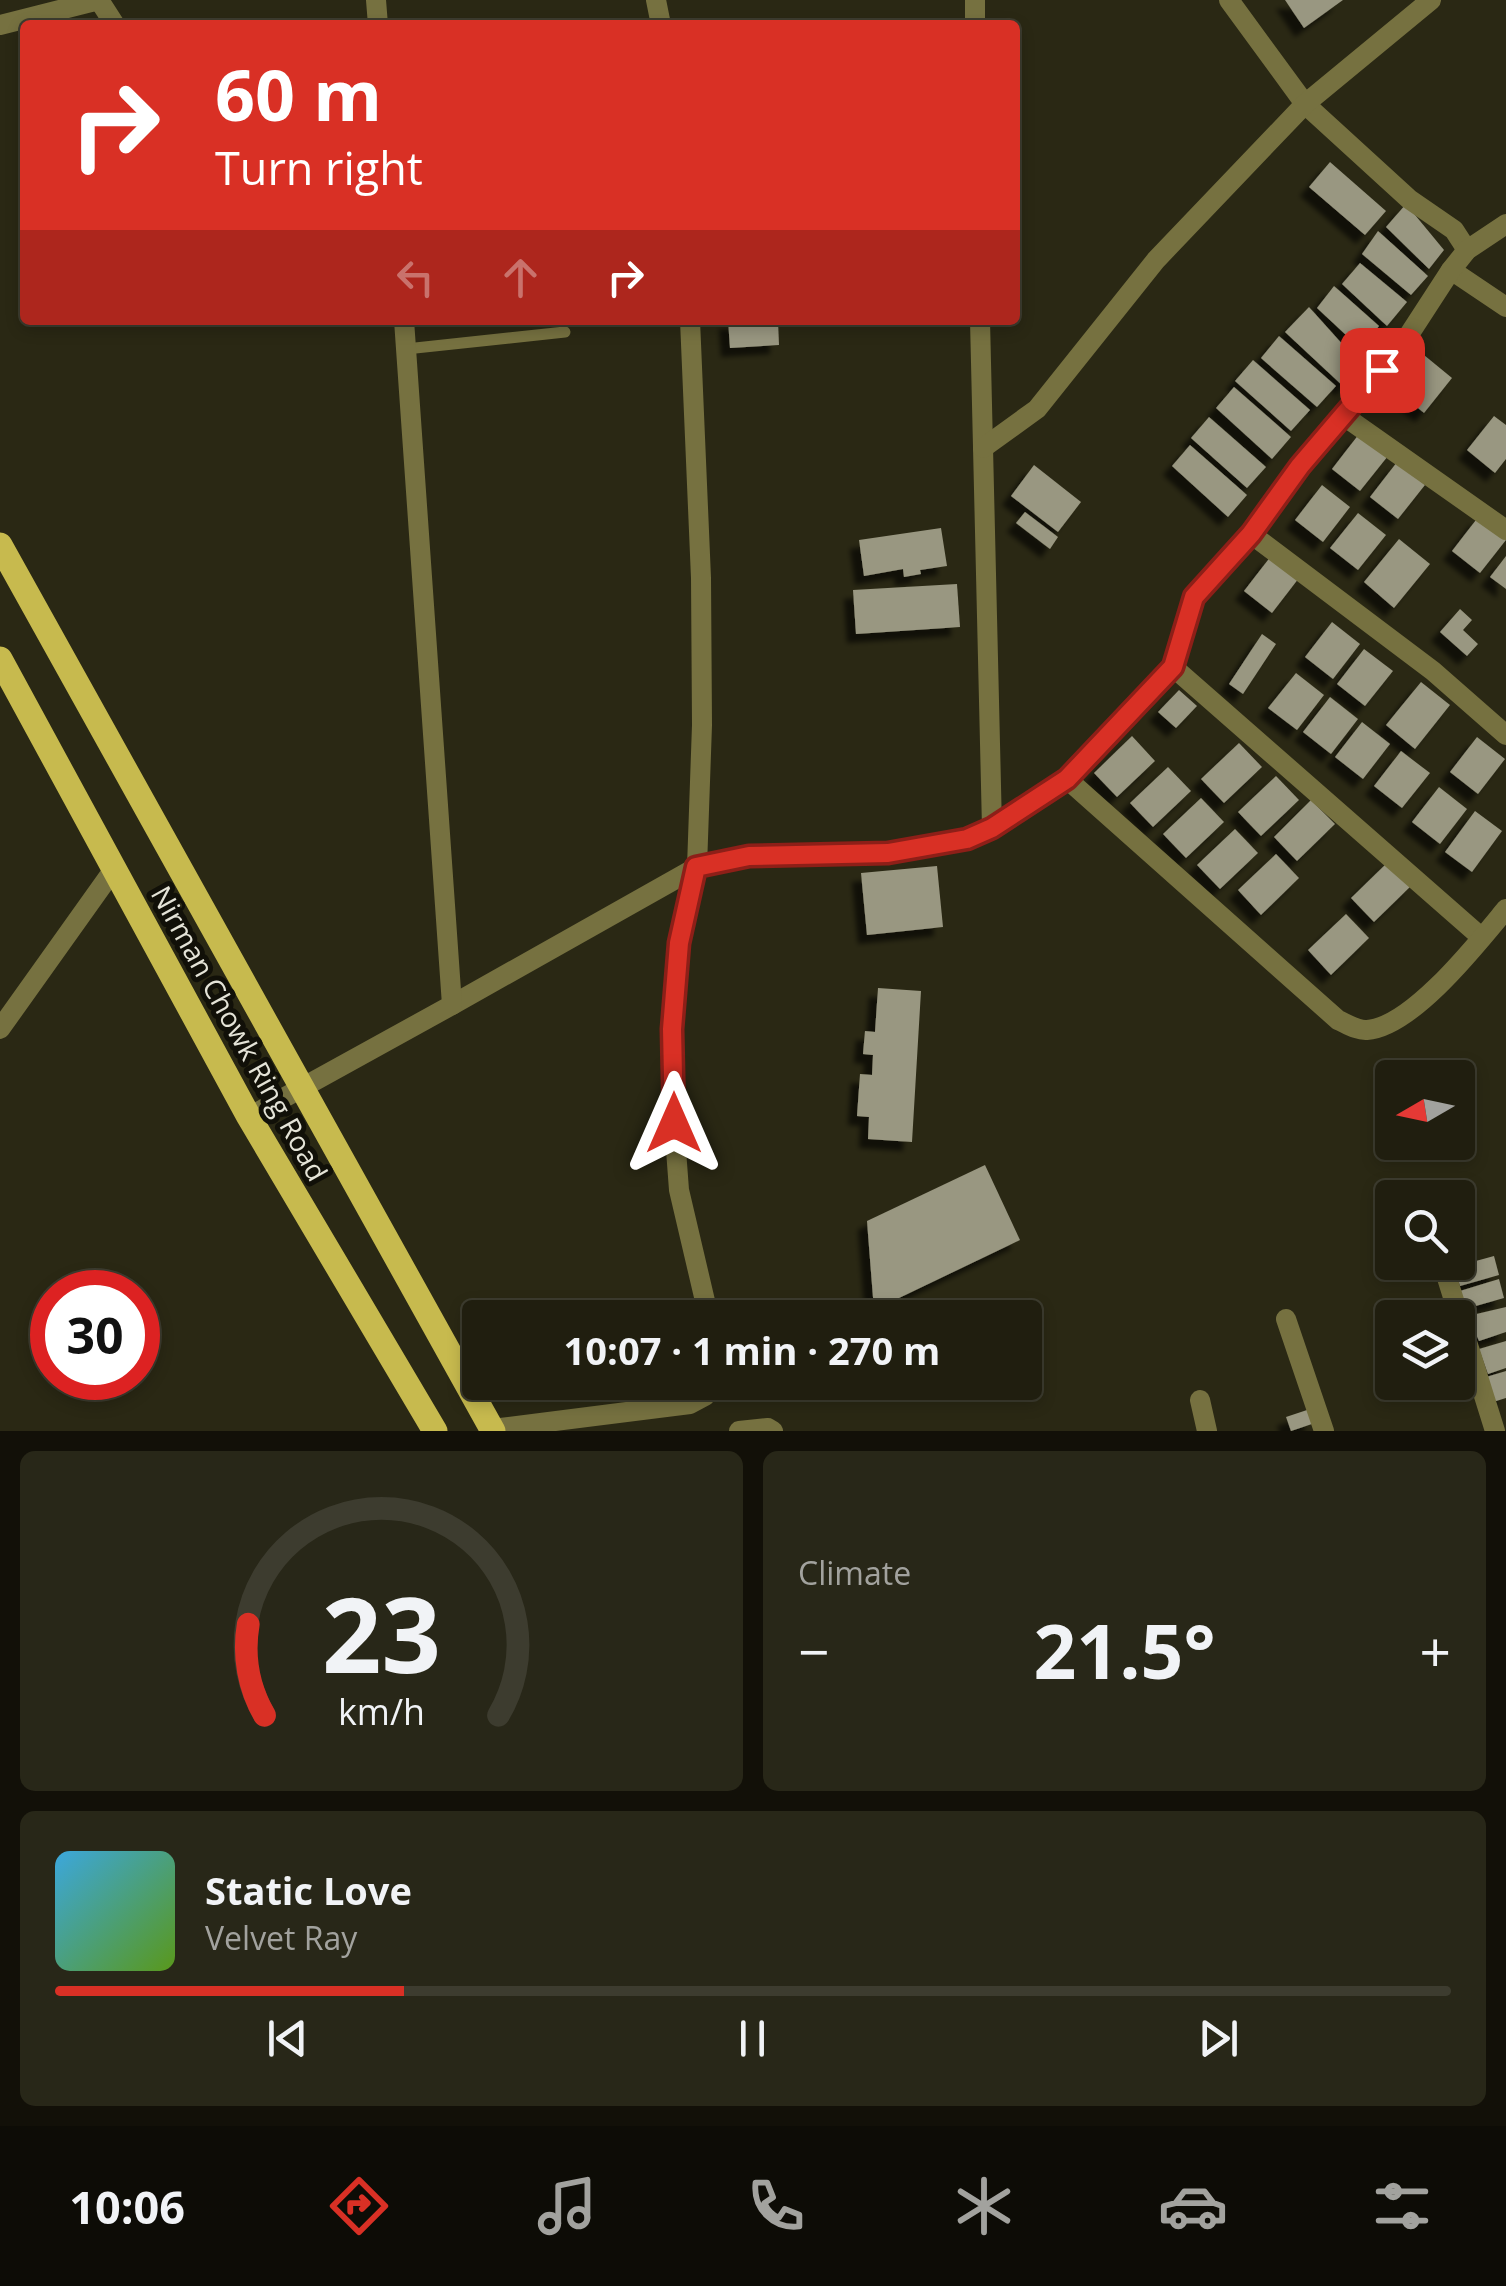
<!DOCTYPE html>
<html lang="en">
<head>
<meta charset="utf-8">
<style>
  body { margin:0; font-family:"Open Sans",sans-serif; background:#282718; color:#f1f3f6; height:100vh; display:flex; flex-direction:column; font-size:38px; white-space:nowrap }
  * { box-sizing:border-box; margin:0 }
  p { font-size:32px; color:#a2a29e }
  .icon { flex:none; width:55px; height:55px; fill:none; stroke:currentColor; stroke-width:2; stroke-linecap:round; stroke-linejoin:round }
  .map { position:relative; height:1431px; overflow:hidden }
  .sheet { display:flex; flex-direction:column; gap:20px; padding:20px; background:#121008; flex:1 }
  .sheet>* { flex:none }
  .top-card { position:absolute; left:20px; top:20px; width:1000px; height:305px; border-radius:10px; box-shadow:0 5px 15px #0003,0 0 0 2px #3d3c2f; background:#d93025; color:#fff; overflow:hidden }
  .needle { width:65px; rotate:261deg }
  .fabs { position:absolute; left:1375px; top:1060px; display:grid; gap:20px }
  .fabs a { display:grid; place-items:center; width:100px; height:100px; border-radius:10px; background:#201e0f; box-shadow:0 5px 15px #0003,0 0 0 2px #3d3c2f; font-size:50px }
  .speed { position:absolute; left:30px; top:1270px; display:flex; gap:20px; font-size:50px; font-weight:700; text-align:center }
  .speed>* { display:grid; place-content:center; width:130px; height:130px; border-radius:50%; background:#201e0f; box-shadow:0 5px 15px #0003,0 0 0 2px #3d3c2f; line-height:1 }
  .speed .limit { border:15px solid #d22; background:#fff; color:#111 }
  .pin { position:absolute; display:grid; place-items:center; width:85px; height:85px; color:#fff; margin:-42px; border-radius:20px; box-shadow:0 5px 15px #0006 }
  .me { position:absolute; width:110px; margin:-55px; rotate:0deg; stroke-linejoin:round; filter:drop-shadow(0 0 8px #0008) }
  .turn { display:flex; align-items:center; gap:35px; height:210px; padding:0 30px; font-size:45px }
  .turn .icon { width:130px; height:130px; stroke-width:2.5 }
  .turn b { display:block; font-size:70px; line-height:85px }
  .lanes { display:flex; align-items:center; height:95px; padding:0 30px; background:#0003; justify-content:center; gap:50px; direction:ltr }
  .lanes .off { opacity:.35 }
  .big { font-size:75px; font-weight:700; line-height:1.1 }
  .sheet .card { flex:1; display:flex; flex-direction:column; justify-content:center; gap:15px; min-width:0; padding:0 35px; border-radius:15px; background:#282718 }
  .sheet .dial { align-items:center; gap:0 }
  .dial svg { height:260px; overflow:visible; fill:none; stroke:#3d3c2f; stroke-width:7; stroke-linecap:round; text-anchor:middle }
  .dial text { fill:#f1f3f6; stroke:none }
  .song { display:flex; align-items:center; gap:30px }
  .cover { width:120px; height:120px; border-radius:15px; background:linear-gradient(135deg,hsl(200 70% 55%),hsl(90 70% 35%)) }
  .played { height:10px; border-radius:5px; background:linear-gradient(90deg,#d93025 25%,#3d3c2f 25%) }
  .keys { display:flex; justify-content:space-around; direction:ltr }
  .heat { display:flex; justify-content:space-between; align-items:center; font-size:55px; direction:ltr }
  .sheet .tiles { flex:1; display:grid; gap:20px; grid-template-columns:1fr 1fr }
  .card:last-child { grid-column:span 2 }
  .trip { position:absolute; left:462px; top:1300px; width:580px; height:100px; border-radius:10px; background:#201e0f; box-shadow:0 5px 15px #0003,0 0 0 2px #3d3c2f; font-weight:700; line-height:100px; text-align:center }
  .tabs { display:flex; height:160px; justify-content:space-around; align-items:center; background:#0d0c06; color:#a2a29e }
  .tabs .icon { width:70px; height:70px }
  .tabs .selected { color:#d93025 }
  .tabs b { font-size:45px; color:#f1f3f6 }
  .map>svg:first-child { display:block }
  .building { fill:#999781; filter:url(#shadow) }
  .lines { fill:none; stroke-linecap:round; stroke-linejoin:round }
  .service { stroke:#767140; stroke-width:11 }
  .minor { stroke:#767140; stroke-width:20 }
  .primary { stroke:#c7ba4e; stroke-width:25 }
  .route-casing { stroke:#8d1f18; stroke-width:25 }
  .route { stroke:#d93025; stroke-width:18 }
  .labels { text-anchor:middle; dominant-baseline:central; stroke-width:10; stroke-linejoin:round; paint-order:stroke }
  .street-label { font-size:28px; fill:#e4e3d7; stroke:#111008 }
</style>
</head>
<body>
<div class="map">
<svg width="1506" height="1431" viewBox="0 0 1506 1431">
  <defs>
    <filter id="shadow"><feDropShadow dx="-9" dy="9" stdDeviation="2.5" flood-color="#0009"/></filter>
  </defs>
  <rect width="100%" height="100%" fill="#2a2814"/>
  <!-- building -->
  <g class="building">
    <path d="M1285 0H1343L1304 28Z"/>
    <path d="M1330 162 1386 211 1365 235 1309 187Z"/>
    <path d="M1406 204 1444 250 1429 269 1386 227Z"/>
    <path d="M1378 231 1428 276 1411 295 1362 254Z"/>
    <path d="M1360 263 1407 302 1387 326 1342 284Z"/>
    <path d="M1334 286 1379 326 1361 349 1317 308Z"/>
    <path d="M1309 307 1362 366 1344 387 1285 332Z"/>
    <path d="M728 320H778L779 345 730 348Z"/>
    <path d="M1279 336 1336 386 1317 407 1261 358Z"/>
    <path d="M1424 355 1452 378 1424 413 1396 390Z"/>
    <path d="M1253 360 1310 410 1291 431 1235 381Z"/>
    <path d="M1234 387 1291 437 1272 459 1216 408Z"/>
    <path d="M1494 416 1506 425V459L1495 473 1467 450Z"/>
    <path d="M1209 417 1266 467 1247 488 1191 438Z"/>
    <path d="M1359 434 1388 456 1360 491 1332 469Z"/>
    <path d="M1190 445 1247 495 1228 517 1172 466Z"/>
    <path d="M1397 462 1425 485 1398 519 1370 497Z"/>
    <path d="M1034 465 1081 502 1058 532 1011 496Z"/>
    <path d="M1322 485 1350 507 1323 542 1295 520Z"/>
    <path d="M1025 512 1058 537 1050 549 1016 523Z"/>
    <path d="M1358 513 1386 535 1358 570 1330 548Z"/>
    <path d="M1479 516 1506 540 1480 573 1452 551Z"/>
    <path d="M941 528 947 566 920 570 921 574 904 577 903 569 864 576 859 540Z"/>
    <path d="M1399 539 1430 564 1394 608 1364 582Z"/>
    <path d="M1271 556 1299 578 1272 613 1244 591Z"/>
    <path d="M1506 556V589L1490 577Z"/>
    <path d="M957 584 960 627 856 634 853 590Z"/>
    <path d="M1460 609 1472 620 1463 630 1478 644 1467 656 1440 632Z"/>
    <path d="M1332 622 1360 644 1333 679 1305 657Z"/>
    <path d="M1262 634 1276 644 1243 694 1229 684Z"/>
    <path d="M1364 649 1393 671 1365 706 1337 684Z"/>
    <path d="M1296 673 1324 695 1297 730 1268 708Z"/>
    <path d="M1421 682 1450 705 1415 749 1386 725Z"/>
    <path d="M1179 690 1197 706 1176 728 1158 712Z"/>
    <path d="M1330 697 1358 719 1331 754 1303 732Z"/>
    <path d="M1362 722 1390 744 1363 779 1335 757Z"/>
    <path d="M1132 736 1155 761 1117 797 1094 773Z"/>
    <path d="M1477 737 1505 759 1478 794 1450 772Z"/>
    <path d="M1239 743 1262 767 1224 803 1201 779Z"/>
    <path d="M1401 751 1430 773 1402 808 1374 786Z"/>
    <path d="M1168 767 1191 791 1153 827 1130 803Z"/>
    <path d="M1276 776 1299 800 1261 836 1238 812Z"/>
    <path d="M1439 787 1467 809 1440 844 1412 822Z"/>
    <path d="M1201 798 1224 822 1186 858 1163 834Z"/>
    <path d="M1311 800 1335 824 1297 861 1274 837Z"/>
    <path d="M1475 811 1502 831 1472 872 1445 852Z"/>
    <path d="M1235 829 1258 853 1220 889 1197 865Z"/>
    <path d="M1276 854 1299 878 1261 915 1238 890Z"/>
    <path d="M1389 861 1412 885 1374 922 1351 898Z"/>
    <path d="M937 866 943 927 867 935 861 873Z"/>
    <path d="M1346 914 1369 938 1331 975 1308 950Z"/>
    <path d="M878 988 921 991 912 1142 868 1139 869 1117 857 1116 860 1074 872 1075 873 1055 863 1054 865 1031 875 1032Z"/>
    <path d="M985 1165 1020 1240 874 1310 867 1221Z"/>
    <path d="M1494 1256 1499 1275 1460 1286 1454 1267Z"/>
    <path d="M1499 1279 1504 1298 1465 1309 1460 1291Z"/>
    <path d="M1506 1307V1332L1479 1341 1468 1316Z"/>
    <path d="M1506 1341V1368L1488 1374 1479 1349Z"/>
    <path d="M1506 1371V1398L1493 1402 1483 1378Z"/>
    <path d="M1310 1409 1315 1423 1291 1431 1286 1417Z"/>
  </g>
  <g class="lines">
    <!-- service -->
    <path class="service" d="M406 349 565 332"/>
    <!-- minor -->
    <g class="minor">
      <path d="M376 0 378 25"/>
      <path d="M656 0 661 25"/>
      <path d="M1229 0 1305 104 1409 199 1454 230 1467 250"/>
      <path d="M0 25 99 0 115 25"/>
      <path d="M975 25V0"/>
      <path d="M1451 270 1506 307"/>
      <path d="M690 320 701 578 702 725 697 867 679 943 673 1029 674 1123 679 1190 709 1318"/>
      <path d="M980 320 992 828"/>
      <path d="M1344 416 1506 530"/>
      <path d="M983 448 1037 409 1156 260 1305 104 1431 0"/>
      <path d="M1251 534 1433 671 1506 735"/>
      <path d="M1173 667 1481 937"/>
      <path d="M1067 779 1338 1020C1347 1024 1358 1031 1367 1030 1412 1027 1477 944 1506 909"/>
      <path d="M452 1005 697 867 749 857 888 853 967 839 992 828 1067 779 1173 667 1194 597 1251 534 1300 466 1401 347 1451 270 1467 250 1506 224"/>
      <path d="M0 1029 114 869"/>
      <path d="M249 1117 452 1005 404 320"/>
      <path d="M1442 1262 1495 1431"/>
      <path d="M1286 1319 1324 1431"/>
      <path d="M1200 1400 1207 1431"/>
      <path d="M492 1429 690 1404 705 1396 715 1382"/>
      <path d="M739 1431 768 1428 773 1431"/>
    </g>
    <!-- primary -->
    <g class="primary">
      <path d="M0 545 493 1431"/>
      <path d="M0 659 249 1117 435 1431"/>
    </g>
  </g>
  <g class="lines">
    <!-- route casing -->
    <g class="route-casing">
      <path id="route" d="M674 1123 672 1029 679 943 696 867 749 856 888 853 967 839 992 828 1067 779 1173 667 1194 597 1251 534 1300 466 1382 370"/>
    </g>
    <!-- route -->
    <use href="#route" class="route"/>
  </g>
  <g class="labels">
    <!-- street labels -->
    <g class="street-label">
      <text transform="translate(240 1033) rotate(61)">Nirman Chowk Ring Road</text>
    </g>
  </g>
</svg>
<div class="fabs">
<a><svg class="needle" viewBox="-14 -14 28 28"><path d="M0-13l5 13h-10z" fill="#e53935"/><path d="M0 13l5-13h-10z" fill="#a2a29e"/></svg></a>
<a><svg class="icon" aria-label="search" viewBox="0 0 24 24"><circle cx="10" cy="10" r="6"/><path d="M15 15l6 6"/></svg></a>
<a><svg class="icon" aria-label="layers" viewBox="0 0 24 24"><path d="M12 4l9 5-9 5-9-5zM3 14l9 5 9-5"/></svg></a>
</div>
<div class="speed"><div class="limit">30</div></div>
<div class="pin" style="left:1382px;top:370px;background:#d93025"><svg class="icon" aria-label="arrive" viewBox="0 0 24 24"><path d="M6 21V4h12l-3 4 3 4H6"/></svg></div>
<svg class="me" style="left:674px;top:1123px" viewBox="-20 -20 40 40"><path d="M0-17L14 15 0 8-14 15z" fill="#d93025" stroke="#fff" stroke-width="4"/></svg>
<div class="trip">10:07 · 1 min · 270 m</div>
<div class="top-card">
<div class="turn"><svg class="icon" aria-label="right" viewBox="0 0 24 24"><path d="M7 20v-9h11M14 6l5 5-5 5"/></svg><div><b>60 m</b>Turn right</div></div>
<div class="lanes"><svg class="icon off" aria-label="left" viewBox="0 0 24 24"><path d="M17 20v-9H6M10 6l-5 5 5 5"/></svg><svg class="icon off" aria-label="ahead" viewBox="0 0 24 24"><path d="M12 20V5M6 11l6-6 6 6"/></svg><svg class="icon" aria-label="right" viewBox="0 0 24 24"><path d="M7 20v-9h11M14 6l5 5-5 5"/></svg></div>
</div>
</div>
<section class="sheet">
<div class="tiles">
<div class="card dial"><svg viewBox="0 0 100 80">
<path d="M14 69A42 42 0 1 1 86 69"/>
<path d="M14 69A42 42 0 0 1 9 41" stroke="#d93025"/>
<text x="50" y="56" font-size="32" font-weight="700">23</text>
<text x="50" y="72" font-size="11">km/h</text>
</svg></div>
<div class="card"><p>Climate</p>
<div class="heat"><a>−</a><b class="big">21.5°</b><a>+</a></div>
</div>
<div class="card">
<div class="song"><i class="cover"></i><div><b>Static Love</b><p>Velvet Ray</p></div></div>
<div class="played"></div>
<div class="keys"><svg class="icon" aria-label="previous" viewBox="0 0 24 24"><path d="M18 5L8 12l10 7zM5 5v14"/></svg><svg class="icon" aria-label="pause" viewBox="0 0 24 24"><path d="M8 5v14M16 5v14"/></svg><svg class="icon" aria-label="next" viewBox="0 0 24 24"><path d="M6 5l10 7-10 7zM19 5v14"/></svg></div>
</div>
</div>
</section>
<nav class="tabs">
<b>10:06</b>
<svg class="icon selected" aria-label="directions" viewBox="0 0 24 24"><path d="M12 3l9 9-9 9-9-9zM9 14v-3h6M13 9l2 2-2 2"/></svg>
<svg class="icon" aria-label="music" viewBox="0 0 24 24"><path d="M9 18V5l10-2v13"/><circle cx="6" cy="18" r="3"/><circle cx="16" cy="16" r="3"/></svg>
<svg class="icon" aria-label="phone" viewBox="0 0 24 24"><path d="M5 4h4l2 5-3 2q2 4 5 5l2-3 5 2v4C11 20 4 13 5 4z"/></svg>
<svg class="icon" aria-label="climate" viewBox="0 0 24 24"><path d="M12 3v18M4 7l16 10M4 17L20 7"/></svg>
<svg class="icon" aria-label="car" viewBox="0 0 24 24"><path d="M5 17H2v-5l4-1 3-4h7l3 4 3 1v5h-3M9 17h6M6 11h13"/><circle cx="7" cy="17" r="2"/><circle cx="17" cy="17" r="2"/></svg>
<svg class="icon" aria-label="filters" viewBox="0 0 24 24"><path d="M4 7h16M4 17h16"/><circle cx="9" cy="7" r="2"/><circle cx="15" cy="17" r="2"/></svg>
</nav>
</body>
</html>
